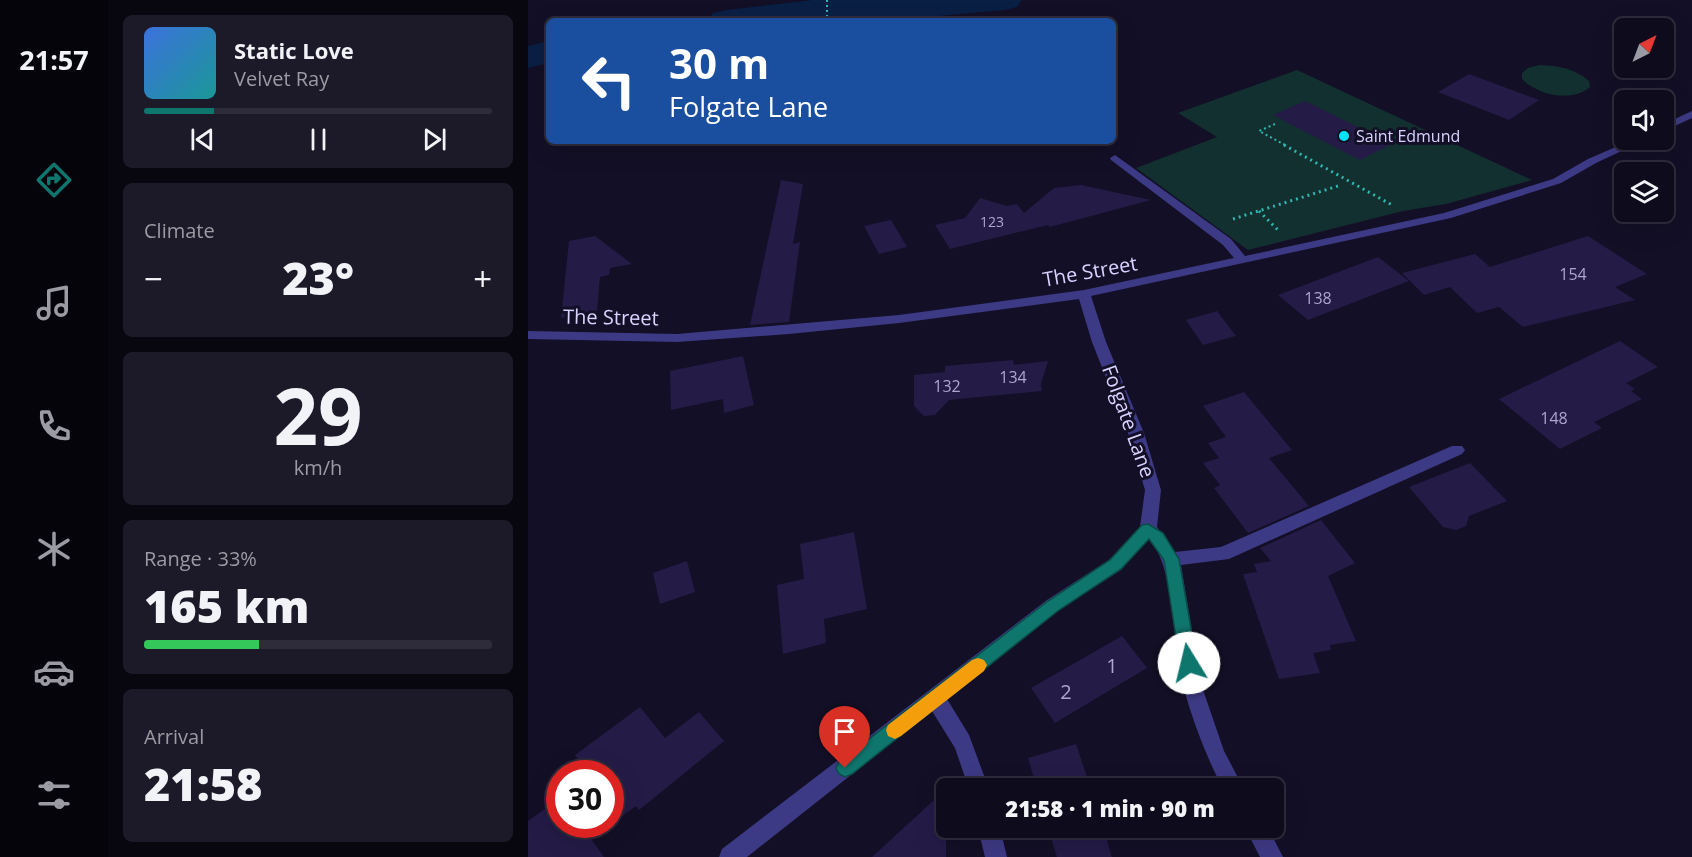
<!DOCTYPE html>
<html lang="en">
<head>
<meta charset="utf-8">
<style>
  body { margin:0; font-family:"Open Sans",sans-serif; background:#1c1929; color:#f1f3f6; height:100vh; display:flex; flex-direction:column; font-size:22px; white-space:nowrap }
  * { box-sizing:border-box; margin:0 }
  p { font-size:20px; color:#9b9ba3 }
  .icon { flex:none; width:33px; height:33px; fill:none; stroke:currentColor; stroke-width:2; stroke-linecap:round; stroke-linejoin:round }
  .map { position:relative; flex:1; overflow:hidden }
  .panel { display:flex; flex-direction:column; gap:15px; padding:15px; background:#08060f; width:420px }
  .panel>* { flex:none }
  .banner { position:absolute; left:18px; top:18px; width:570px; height:126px; border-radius:9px; box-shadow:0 6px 24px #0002,0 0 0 2px #2e2b3b; background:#1a4fa0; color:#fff; overflow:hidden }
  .needle { width:39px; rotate:42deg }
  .fabs { position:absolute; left:1086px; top:18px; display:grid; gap:12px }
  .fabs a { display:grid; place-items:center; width:60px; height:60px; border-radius:9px; background:#0e0b1c; box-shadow:0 6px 24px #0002,0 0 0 2px #2e2b3b; font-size:30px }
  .speed { position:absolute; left:18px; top:760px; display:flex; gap:12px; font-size:30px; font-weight:700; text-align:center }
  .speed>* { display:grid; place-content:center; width:78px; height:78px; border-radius:50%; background:#0e0b1c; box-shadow:0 6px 24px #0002,0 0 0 2px #2e2b3b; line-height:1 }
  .speed .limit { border:9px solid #d22; background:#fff; color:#111 }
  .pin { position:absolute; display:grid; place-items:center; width:51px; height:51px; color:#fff; margin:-62px -26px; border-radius:50% 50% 50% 0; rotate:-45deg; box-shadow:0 0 6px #0007 }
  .pin .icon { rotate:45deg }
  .me { position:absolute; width:66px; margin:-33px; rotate:351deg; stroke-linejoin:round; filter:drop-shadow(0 0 4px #0008) }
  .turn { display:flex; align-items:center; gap:21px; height:126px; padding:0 24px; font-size:27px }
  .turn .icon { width:78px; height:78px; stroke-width:2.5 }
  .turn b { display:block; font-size:42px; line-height:51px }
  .big { font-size:45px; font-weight:800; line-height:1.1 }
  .panel .tile { flex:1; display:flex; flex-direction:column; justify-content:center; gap:9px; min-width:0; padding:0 21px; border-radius:9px; background:#1c1929 }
  .panel .dial { align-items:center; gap:0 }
  .dial b { font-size:78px; line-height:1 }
  .song { display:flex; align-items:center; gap:18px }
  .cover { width:72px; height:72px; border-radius:9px; background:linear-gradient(135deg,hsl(220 70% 55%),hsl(180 70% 35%)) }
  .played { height:6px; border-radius:3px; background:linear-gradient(90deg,#0f766e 20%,#2e2b3b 20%) }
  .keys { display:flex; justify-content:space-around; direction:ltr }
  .heat { display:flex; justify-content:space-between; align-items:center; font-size:33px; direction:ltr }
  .charge { height:9px; border-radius:4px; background:linear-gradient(90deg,#34c759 33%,#2e2b3b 0) }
  .trip { position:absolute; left:408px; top:778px; width:348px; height:60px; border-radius:9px; background:#0e0b1c; box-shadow:0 6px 24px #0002,0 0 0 2px #2e2b3b; font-weight:800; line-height:60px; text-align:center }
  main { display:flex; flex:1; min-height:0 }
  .dock { display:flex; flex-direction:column; width:108px; justify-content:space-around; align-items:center; background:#06040b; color:#9b9ba3 }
  .dock .icon { width:42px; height:42px }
  .dock .selected { color:#0f766e }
  .dock b { font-size:27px; color:#f1f3f6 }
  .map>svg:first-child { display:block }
  .green { fill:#12302f }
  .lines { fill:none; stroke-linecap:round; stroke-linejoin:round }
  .river { fill:#0a1f44; fill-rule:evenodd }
  .building { fill:#241b47 }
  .path-far1 { stroke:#2fb8b0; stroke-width:2; stroke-dasharray:2 3; stroke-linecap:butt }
  .path { stroke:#2fb8b0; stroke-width:3; stroke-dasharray:2 4; stroke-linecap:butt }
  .minor { fill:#3d3a85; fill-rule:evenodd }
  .route { fill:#0f766e; stroke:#0a4d48; stroke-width:1.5 }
  .slow { fill:#f59e0b }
  .poi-dot { fill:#00e5ff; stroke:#130f26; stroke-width:2 }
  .labels { text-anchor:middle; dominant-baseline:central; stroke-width:6; stroke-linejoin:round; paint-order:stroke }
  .far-number-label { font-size:14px; fill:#aca6d1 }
  .far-poi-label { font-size:16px; fill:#d9d4ff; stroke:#130f26; text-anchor:start }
  .number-label { font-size:16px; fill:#aca6d1 }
  .street-label { font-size:20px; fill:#d9d4ff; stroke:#130f26 }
  .near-number-label { font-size:20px; fill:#aca6d1 }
</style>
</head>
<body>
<main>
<nav class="dock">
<b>21:57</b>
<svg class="icon selected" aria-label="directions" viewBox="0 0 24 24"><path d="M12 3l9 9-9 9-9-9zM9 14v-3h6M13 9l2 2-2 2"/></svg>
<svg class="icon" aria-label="music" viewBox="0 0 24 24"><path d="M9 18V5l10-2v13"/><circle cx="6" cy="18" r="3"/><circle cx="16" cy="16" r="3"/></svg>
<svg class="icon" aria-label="phone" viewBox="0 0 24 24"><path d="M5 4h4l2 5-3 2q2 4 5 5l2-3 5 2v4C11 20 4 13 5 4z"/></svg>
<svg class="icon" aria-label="climate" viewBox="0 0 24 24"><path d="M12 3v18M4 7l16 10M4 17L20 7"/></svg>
<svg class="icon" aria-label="car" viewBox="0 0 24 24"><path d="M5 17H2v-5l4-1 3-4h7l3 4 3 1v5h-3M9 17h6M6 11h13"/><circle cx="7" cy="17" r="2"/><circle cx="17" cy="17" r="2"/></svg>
<svg class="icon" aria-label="filters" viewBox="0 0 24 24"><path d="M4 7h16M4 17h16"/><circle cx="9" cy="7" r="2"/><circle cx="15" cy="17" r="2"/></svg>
</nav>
<section class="panel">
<div class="tile">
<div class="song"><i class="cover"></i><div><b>Static Love</b><p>Velvet Ray</p></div></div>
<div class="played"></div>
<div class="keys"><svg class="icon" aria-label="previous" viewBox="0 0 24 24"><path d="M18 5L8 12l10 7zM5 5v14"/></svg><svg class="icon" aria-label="pause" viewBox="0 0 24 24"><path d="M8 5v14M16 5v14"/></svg><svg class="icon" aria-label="next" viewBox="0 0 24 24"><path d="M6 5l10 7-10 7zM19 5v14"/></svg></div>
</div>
<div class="tile"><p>Climate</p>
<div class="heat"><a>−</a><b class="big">23°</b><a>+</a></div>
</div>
<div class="tile dial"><b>29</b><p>km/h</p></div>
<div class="tile"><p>Range · 33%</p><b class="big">165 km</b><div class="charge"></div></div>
<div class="tile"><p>Arrival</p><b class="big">21:58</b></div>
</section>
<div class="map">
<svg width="1164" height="857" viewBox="0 0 1164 857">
  <rect width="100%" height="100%" fill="#130f26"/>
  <!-- green -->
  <g class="green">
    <path d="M1012 65C1030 66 1046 68 1061 81L1062 87C1043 103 1010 95 994 79V73L1000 68Z"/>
    <path d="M769 70 1004 180 918 204 875 211 720 250 608 168 689 137 650 113Z"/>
  </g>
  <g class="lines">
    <!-- river -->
    <g class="river">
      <path d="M285 0H494L489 7 477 10 378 19 180 21 185 13 198 10Z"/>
      <path d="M21 41V63L0 68V46Z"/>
    </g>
  </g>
  <!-- building -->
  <g class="building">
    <path d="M941 74 1011 100 981 120 910 92Z"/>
    <path d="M777 101 864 144 832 160 745 115Z"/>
    <path d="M253 180 275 184 265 244 272 242 261 322 222 325Z"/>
    <path d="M553 185 623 200 522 227 520 225 422 249 407 225 437 218 452 198 479 206 489 204 496 213 526 188Z"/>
    <path d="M363 220 379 247 351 254 336 226Z"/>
    <path d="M67 236 104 264 82 268 81 275 72 277 69 311 33 318 41 241Z"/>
    <path d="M1060 236 1119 274 1087 287 1107 300 995 327 971 307 949 313 922 287 896 295 874 273 947 254 962 267Z"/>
    <path d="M850 257 881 281 780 320 750 295Z"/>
    <path d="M689 311 708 336 675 345 658 320Z"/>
    <path d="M1092 341 1130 367 1098 383 1107 389 1103 391 1114 399 1066 422 1074 428 1032 449 971 399Z"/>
    <path d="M215 356 226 405 196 413 195 399 143 410 142 371Z"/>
    <path d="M485 360 486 365 520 361 513 384 514 391 421 400 407 415 396 416 386 406V375L417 372V366Z"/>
    <path d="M716 392 764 450 741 458 781 506 720 533 686 488 692 485 675 463 691 458 680 443 698 437 675 406Z"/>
    <path d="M942 463 979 501 941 516 938 526 928 530 915 527 881 487Z"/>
    <path d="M793 520 827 563 800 576 828 641 802 645 803 650 785 653 792 673 751 679 715 574 729 572 726 564 743 561 732 548Z"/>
    <path d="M326 532 339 609 296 619 298 643 255 654 249 585 276 579 272 544Z"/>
    <path d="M159 561 167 592 132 604 125 573Z"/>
    <path d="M594 636 619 668 527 723 503 688Z"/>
    <path d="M112 707 137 738 171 712 196 741 111 810 108 806 82 825V774H62L47 755Z"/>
    <path d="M548 744 563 789H509L500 758Z"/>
    <path d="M418 789V857H344Z"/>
    <path d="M32 798V825H82L63 839 76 857H0V821Z"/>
    <path d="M520 828H575L584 857H529Z"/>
  </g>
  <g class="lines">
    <!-- path-far1 -->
    <g class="path-far1">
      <path d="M299 0V21"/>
      <path d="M747 124 731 131 759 146"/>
    </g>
    <!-- path -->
    <g class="path">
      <path d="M756 145 864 205"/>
      <path d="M731 211 750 230"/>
      <path d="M705 219 810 186"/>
    </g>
    <!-- minor -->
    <g class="minor">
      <path d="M1164 111V118L1136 131V124Z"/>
      <path d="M1104 140H1117L1068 163 1033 183 923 218 563 296 578 342 616 433 633 490 629 527 647 552 693 547 924 446H934L937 450 934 454 701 559 653 565 673 684 696 751 716 789H695C678 756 665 722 655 686 644 647 648 568 621 539L593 570 531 610 419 699 441 735 461 789H441L427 748 404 711 219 857H191L194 849 519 600 581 560 612 527 617 490 600 433 564 342 551 299 371 323 261 334 149 342 0 339V331L149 334 371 315 556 290 706 258 695 245 583 160 582 158 587 155 703 239 717 256 916 213 1025 179 1060 159Z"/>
      <path d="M450 828H472L479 857H457Z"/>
      <path d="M717 828H740L755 857H732Z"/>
    </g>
  </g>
  <!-- route -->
  <path class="route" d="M620 524 635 533 651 559 669 663 667 668 661 671 655 668 652 663 636 560 621 539 593 569 531 610 324 774 317 777 311 774 308 768 311 762 520 601 582 560 614 525Z"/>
  <!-- slow -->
  <path class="slow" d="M450 658 456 660 459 665 456 671 373 736 367 739 360 736 358 730 360 725 444 660Z"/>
  <!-- markers -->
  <circle class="poi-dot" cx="816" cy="136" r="6"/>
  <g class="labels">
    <!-- far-number labels -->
    <g class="far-number-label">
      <text x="464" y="221">123</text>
    </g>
    <!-- far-poi labels -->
    <g class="far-poi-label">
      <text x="828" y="136">Saint Edmund</text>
    </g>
    <!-- number labels -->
    <g class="number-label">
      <text x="1045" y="274">154</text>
      <text x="790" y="298">138</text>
      <text x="485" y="377">134</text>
      <text x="419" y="386">132</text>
      <text x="1026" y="418">148</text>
    </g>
    <!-- street labels -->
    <g class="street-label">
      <text transform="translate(562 271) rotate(-10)">The Street</text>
      <text transform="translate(83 317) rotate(1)">The Street</text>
      <text transform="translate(601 421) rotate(70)">Folgate Lane</text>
    </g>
    <!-- near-number labels -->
    <g class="near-number-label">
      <text x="584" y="665">1</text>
      <text x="538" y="691">2</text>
    </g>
  </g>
</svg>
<div class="fabs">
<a><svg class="needle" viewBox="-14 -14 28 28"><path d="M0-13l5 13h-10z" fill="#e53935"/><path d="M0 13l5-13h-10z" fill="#9b9ba3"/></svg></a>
<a><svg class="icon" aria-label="sound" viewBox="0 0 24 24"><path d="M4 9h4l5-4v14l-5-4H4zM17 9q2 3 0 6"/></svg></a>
<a><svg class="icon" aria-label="layers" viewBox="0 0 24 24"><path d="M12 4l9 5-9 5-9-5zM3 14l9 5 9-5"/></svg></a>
</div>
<div class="speed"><div class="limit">30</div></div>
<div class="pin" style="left:317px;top:768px;background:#d93025"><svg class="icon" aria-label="arrive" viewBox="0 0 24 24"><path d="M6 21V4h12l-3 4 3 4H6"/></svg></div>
<svg class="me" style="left:661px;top:663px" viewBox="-20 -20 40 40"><circle r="19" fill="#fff"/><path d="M0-13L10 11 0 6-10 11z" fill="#0f766e"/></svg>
<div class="trip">21:58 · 1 min · 90 m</div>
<div class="banner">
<div class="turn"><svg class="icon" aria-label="left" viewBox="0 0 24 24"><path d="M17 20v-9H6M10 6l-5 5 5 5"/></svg><div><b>30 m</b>Folgate Lane</div></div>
</div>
</div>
</main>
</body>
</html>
